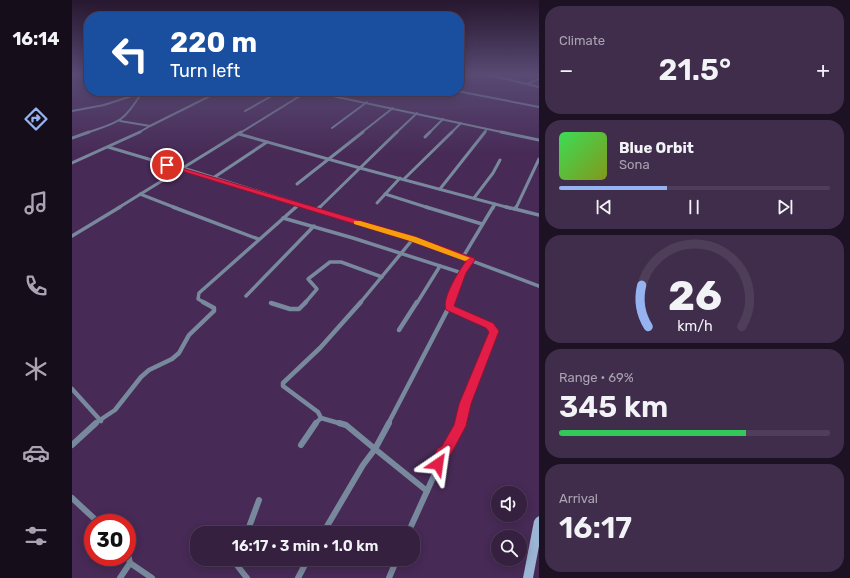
<!DOCTYPE html>
<html lang="en">
<head>
<meta charset="utf-8">
<style>
  body { margin:0; font-family:Rubik,sans-serif; background:#402d4b; color:#f1f3f6; height:100vh; display:flex; flex-direction:column; font-size:15px; white-space:nowrap }
  * { box-sizing:border-box; margin:0 }
  p { font-size:13px; color:#aaa3b1 }
  .icon { flex:none; width:22px; height:22px; fill:none; stroke:currentColor; stroke-width:2; stroke-linecap:round; stroke-linejoin:round }
  .map { position:relative; flex:1; overflow:hidden }
  .drawer { display:flex; flex-direction:column; gap:6px; padding:6px; background:#1d1223; width:311px }
  .drawer>* { flex:none }
  .guide { position:absolute; left:12px; top:12px; width:380px; height:84px; border-radius:16px; box-shadow:0 2px 10px #0003,0 0 0 1px #4f3e59; background:#1a4fa0; color:#fff; overflow:hidden }
  .controls { position:absolute; left:419px; top:486px; display:grid; gap:8px }
  .controls a { display:grid; place-items:center; width:36px; height:36px; border-radius:50%; background:#352040; box-shadow:0 2px 10px #0003,0 0 0 1px #4f3e59; font-size:20px }
  .speed { position:absolute; left:12px; top:514px; display:flex; gap:8px; font-size:20px; font-weight:700; text-align:center }
  .speed>* { display:grid; place-content:center; width:52px; height:52px; border-radius:50%; background:#352040; box-shadow:0 2px 10px #0003,0 0 0 1px #4f3e59; line-height:1 }
  .speed .limit { border:6px solid #d22; background:#fff; color:#111 }
  .pin { position:absolute; display:grid; place-items:center; width:34px; height:34px; color:#fff; margin:-17px; border:2px solid #fff; border-radius:50%; box-shadow:0 1px 4px #0007 }
  .me { position:absolute; width:44px; margin:-22px; rotate:32deg; stroke-linejoin:round; filter:drop-shadow(0 0 3px #0008) }
  .turn { display:flex; align-items:center; gap:14px; height:84px; padding:0 20px; font-size:18px }
  .turn .icon { width:52px; height:52px; stroke-width:2.5 }
  .turn b { display:block; font-size:28px; line-height:34px }
  .big { font-size:30px; font-weight:600; line-height:1.1 }
  .drawer .card { flex:1; display:flex; flex-direction:column; justify-content:center; gap:6px; min-width:0; padding:0 14px; border-radius:16px; background:#402d4b }
  .drawer .dial { align-items:center; gap:0 }
  .dial svg { height:104px; overflow:visible; fill:none; stroke:#4f3e59; stroke-width:7; stroke-linecap:round; text-anchor:middle }
  .dial text { fill:#f1f3f6; stroke:none }
  .song { display:flex; align-items:center; gap:12px }
  .cover { width:48px; height:48px; border-radius:6px; background:linear-gradient(135deg,hsl(130 70% 55%),hsl(70 70% 35%)) }
  .played { height:4px; border-radius:2px; background:linear-gradient(90deg,#95b2f1 40%,#4f3e59 40%) }
  .keys { display:flex; justify-content:space-around; direction:ltr }
  .heat { display:flex; justify-content:space-between; align-items:center; font-size:22px; direction:ltr }
  .charge { height:6px; border-radius:3px; background:linear-gradient(90deg,#34c759 69%,#4f3e59 0) }
  .trip { position:absolute; left:118px; top:526px; width:230px; height:40px; border-radius:16px; background:#352040; box-shadow:0 2px 10px #0003,0 0 0 1px #4f3e59; font-weight:600; line-height:40px; text-align:center }
  main { display:flex; flex:1; min-height:0 }
  .tab-bar { display:flex; flex-direction:column; width:72px; justify-content:space-around; align-items:center; background:#150d1a; color:#aaa3b1 }
  .tab-bar .icon { width:28px; height:28px }
  .tab-bar .active { color:#95b2f1 }
  .tab-bar b { font-size:18px; color:#f1f3f6 }
  .map>svg:first-child { display:block }
  .lines { fill:none; stroke-linecap:round; stroke-linejoin:round }
  .street-far4 { stroke:#78899d; stroke-width:2 }
  .street-far3 { stroke:#78899d; stroke-width:3 }
  .street-far2 { stroke:#78899d; stroke-width:3.5 }
  .street-far1 { stroke:#78899d; stroke-width:4.5 }
  .street { stroke:#78899d; stroke-width:6 }
  .secondary { fill:#9bb5d5; fill-rule:evenodd }
  .route { fill:#e11d48; stroke:#92132f }
  .slow { fill:#f59e0b }
</style>
</head>
<body>
<main>
<nav class="tab-bar">
<b>16:14</b>
<svg class="icon active" aria-label="directions" viewBox="0 0 24 24"><path d="M12 3l9 9-9 9-9-9zM9 14v-3h6M13 9l2 2-2 2"/></svg>
<svg class="icon" aria-label="music" viewBox="0 0 24 24"><path d="M9 18V5l10-2v13"/><circle cx="6" cy="18" r="3"/><circle cx="16" cy="16" r="3"/></svg>
<svg class="icon" aria-label="phone" viewBox="0 0 24 24"><path d="M5 4h4l2 5-3 2q2 4 5 5l2-3 5 2v4C11 20 4 13 5 4z"/></svg>
<svg class="icon" aria-label="climate" viewBox="0 0 24 24"><path d="M12 3v18M4 7l16 10M4 17L20 7"/></svg>
<svg class="icon" aria-label="car" viewBox="0 0 24 24"><path d="M5 17H2v-5l4-1 3-4h7l3 4 3 1v5h-3M9 17h6M6 11h13"/><circle cx="7" cy="17" r="2"/><circle cx="17" cy="17" r="2"/></svg>
<svg class="icon" aria-label="filters" viewBox="0 0 24 24"><path d="M4 7h16M4 17h16"/><circle cx="9" cy="7" r="2"/><circle cx="15" cy="17" r="2"/></svg>
</nav>
<div class="map">
<svg width="467" height="578" viewBox="0 0 467 578">
  <rect width="100%" height="100%" fill="#472a56"/>
  <g class="lines">
    <!-- street-far4 -->
    <g class="street-far4">
      <path d="M414 74 467 87"/>
      <path d="M455 84 467 79"/>
      <path d="M197 91 226 97"/>
      <path d="M237 91 434 133"/>
      <path d="M385 91 467 107"/>
      <path d="M0 111 32 105 75 91"/>
      <path d="M173 111 205 93"/>
      <path d="M48 121 78 126 146 92 140 91"/>
      <path d="M260 128 295 102"/>
      <path d="M14 133C46 122 50 124 69 94"/>
      <path d="M66 133 78 126"/>
      <path d="M168 133 236 91"/>
      <path d="M289 133 321 108"/>
      <path d="M324 133 345 113"/>
      <path d="M357 133 371 119"/>
      <path d="M379 133 389 123"/>
      <path d="M412 133 415 129"/>
    </g>
    <!-- street-far3 -->
    <g class="street-far3">
      <path d="M429 132 467 140"/>
      <path d="M167 134 288 168 325 132"/>
      <path d="M353 137 358 132"/>
      <path d="M0 138 17 132"/>
      <path d="M36 147 110 169"/>
      <path d="M0 163 68 132"/>
      <path d="M111 168 239 208"/>
      <path d="M141 178 195 142"/>
      <path d="M332 179 380 132"/>
      <path d="M225 184 291 132"/>
      <path d="M368 189 413 132"/>
      <path d="M68 194 104 208"/>
      <path d="M313 194 357 208"/>
      <path d="M402 198 421 173 428 160"/>
      <path d="M305 203 328 178"/>
      <path d="M46 208 169 132"/>
      <path d="M223 208 226 205"/>
      <path d="M247 208 288 168 438 208"/>
      <path d="M421 208 423 204"/>
      <path d="M444 208 467 159"/>
    </g>
    <!-- street-far2 -->
    <g class="street-far2">
      <path d="M101 207 186 239"/>
      <path d="M236 207 341 239 467 286"/>
      <path d="M354 207 410 224"/>
      <path d="M434 207 443 209"/>
      <path d="M444 207 443 209 467 215"/>
      <path d="M244 210 248 207"/>
      <path d="M211 218 281 238 390 273"/>
      <path d="M0 236 48 207"/>
      <path d="M391 257 421 207"/>
      <path d="M174 296 242 226"/>
      <path d="M133 303 126 299 127 293 224 207"/>
      <path d="M233 303 245 289 236 279 258 262H269L310 277"/>
      <path d="M288 303 341 239"/>
      <path d="M345 303 368 266"/>
      <path d="M377 303 385 283 399 260"/>
    </g>
    <!-- street-far1 -->
    <g class="street-far1">
      <path d="M377 302V307L422 328 421 336 393 404 388 424"/>
      <path d="M199 303 218 309H227L234 302"/>
      <path d="M327 330 345 302"/>
      <path d="M0 389 29 421"/>
      <path d="M249 418 246 412 211 386V383L248 348 289 302"/>
      <path d="M22 424 43 410 69 377 77 370 100 359 107 353 117 335 142 311V308L131 302"/>
      <path d="M243 424 249 418 270 424"/>
      <path d="M316 424 377 307"/>
    </g>
    <!-- street -->
    <g class="street">
      <path d="M317 423 303 449 355 491"/>
      <path d="M0 445 24 423"/>
      <path d="M229 445 244 423"/>
      <path d="M0 498 27 523"/>
      <path d="M171 533 177 527 187 500"/>
      <path d="M251 533 291 465 303 449 274 425 267 423"/>
      <path d="M336 533 365 469 370 453 375 450 389 423"/>
      <path d="M160 559 175 578"/>
      <path d="M58 563 80 578"/>
      <path d="M48 578 58 563 55 550"/>
      <path d="M226 578 236 559"/>
      <path d="M317 578 325 559"/>
    </g>
    <!-- secondary -->
    <path class="secondary" d="M467 516V546L461 578H451L462 521 464 518Z"/>
  </g>
  <!-- sky -->
  <linearGradient id="sky" x2="0" y2="1"><stop stop-color="#27172f"/><stop offset="0.48" stop-color="#584a73"/><stop offset="1" stop-color="#584a73" stop-opacity="0"/></linearGradient>
  <rect width="467" height="155" fill="url(#sky)"/>
  <!-- route -->
  <path class="route" d="M93 163 344 237 402 258 403 260 394 273 382 306 421 323 427 331 399 404 394 426 379 454 375 457 370 468 366 470 361 468 359 464 365 449 370 446 382 425 387 404 417 332 414 328 374 310C369 299 387 271 394 261L338 241 93 166Z"/>
  <!-- slow -->
  <path class="slow" d="M282 221H288L344 237 398 258 393 261 390 260 338 241 282 224Z"/>
</svg>
<div class="controls">
<a><svg class="icon" aria-label="sound" viewBox="0 0 24 24"><path d="M4 9h4l5-4v14l-5-4H4zM17 9q2 3 0 6"/></svg></a>
<a><svg class="icon" aria-label="search" viewBox="0 0 24 24"><circle cx="10" cy="10" r="6"/><path d="M15 15l6 6"/></svg></a>
</div>
<div class="speed"><div class="limit">30</div></div>
<div class="pin" style="left:95px;top:165px;background:#d93025"><svg class="icon" aria-label="arrive" viewBox="0 0 24 24"><path d="M6 21V4h12l-3 4 3 4H6"/></svg></div>
<svg class="me" style="left:366px;top:464px" viewBox="-20 -20 40 40"><path d="M0-17L14 15 0 8-14 15z" fill="#e11d48" stroke="#fff" stroke-width="4"/></svg>
<div class="trip">16:17 · 3 min · 1.0 km</div>
<div class="guide">
<div class="turn"><svg class="icon" aria-label="left" viewBox="0 0 24 24"><path d="M17 20v-9H6M10 6l-5 5 5 5"/></svg><div><b>220 m</b>Turn left</div></div>
</div>
</div>
<section class="drawer">
<div class="card"><p>Climate</p>
<div class="heat"><a>−</a><b class="big">21.5°</b><a>+</a></div>
</div>
<div class="card">
<div class="song"><i class="cover"></i><div><b>Blue Orbit</b><p>Sona</p></div></div>
<div class="played"></div>
<div class="keys"><svg class="icon" aria-label="previous" viewBox="0 0 24 24"><path d="M18 5L8 12l10 7zM5 5v14"/></svg><svg class="icon" aria-label="pause" viewBox="0 0 24 24"><path d="M8 5v14M16 5v14"/></svg><svg class="icon" aria-label="next" viewBox="0 0 24 24"><path d="M6 5l10 7-10 7zM19 5v14"/></svg></div>
</div>
<div class="card dial"><svg viewBox="0 0 100 80">
<path d="M14 69A42 42 0 1 1 86 69"/>
<path d="M14 69A42 42 0 0 1 9 37" stroke="#95b2f1"/>
<text x="50" y="56" font-size="32" font-weight="700">26</text>
<text x="50" y="72" font-size="11">km/h</text>
</svg></div>
<div class="card"><p>Range · 69%</p><b class="big">345 km</b><div class="charge"></div></div>
<div class="card"><p>Arrival</p><b class="big">16:17</b></div>
</section>
</main>
</body>
</html>
